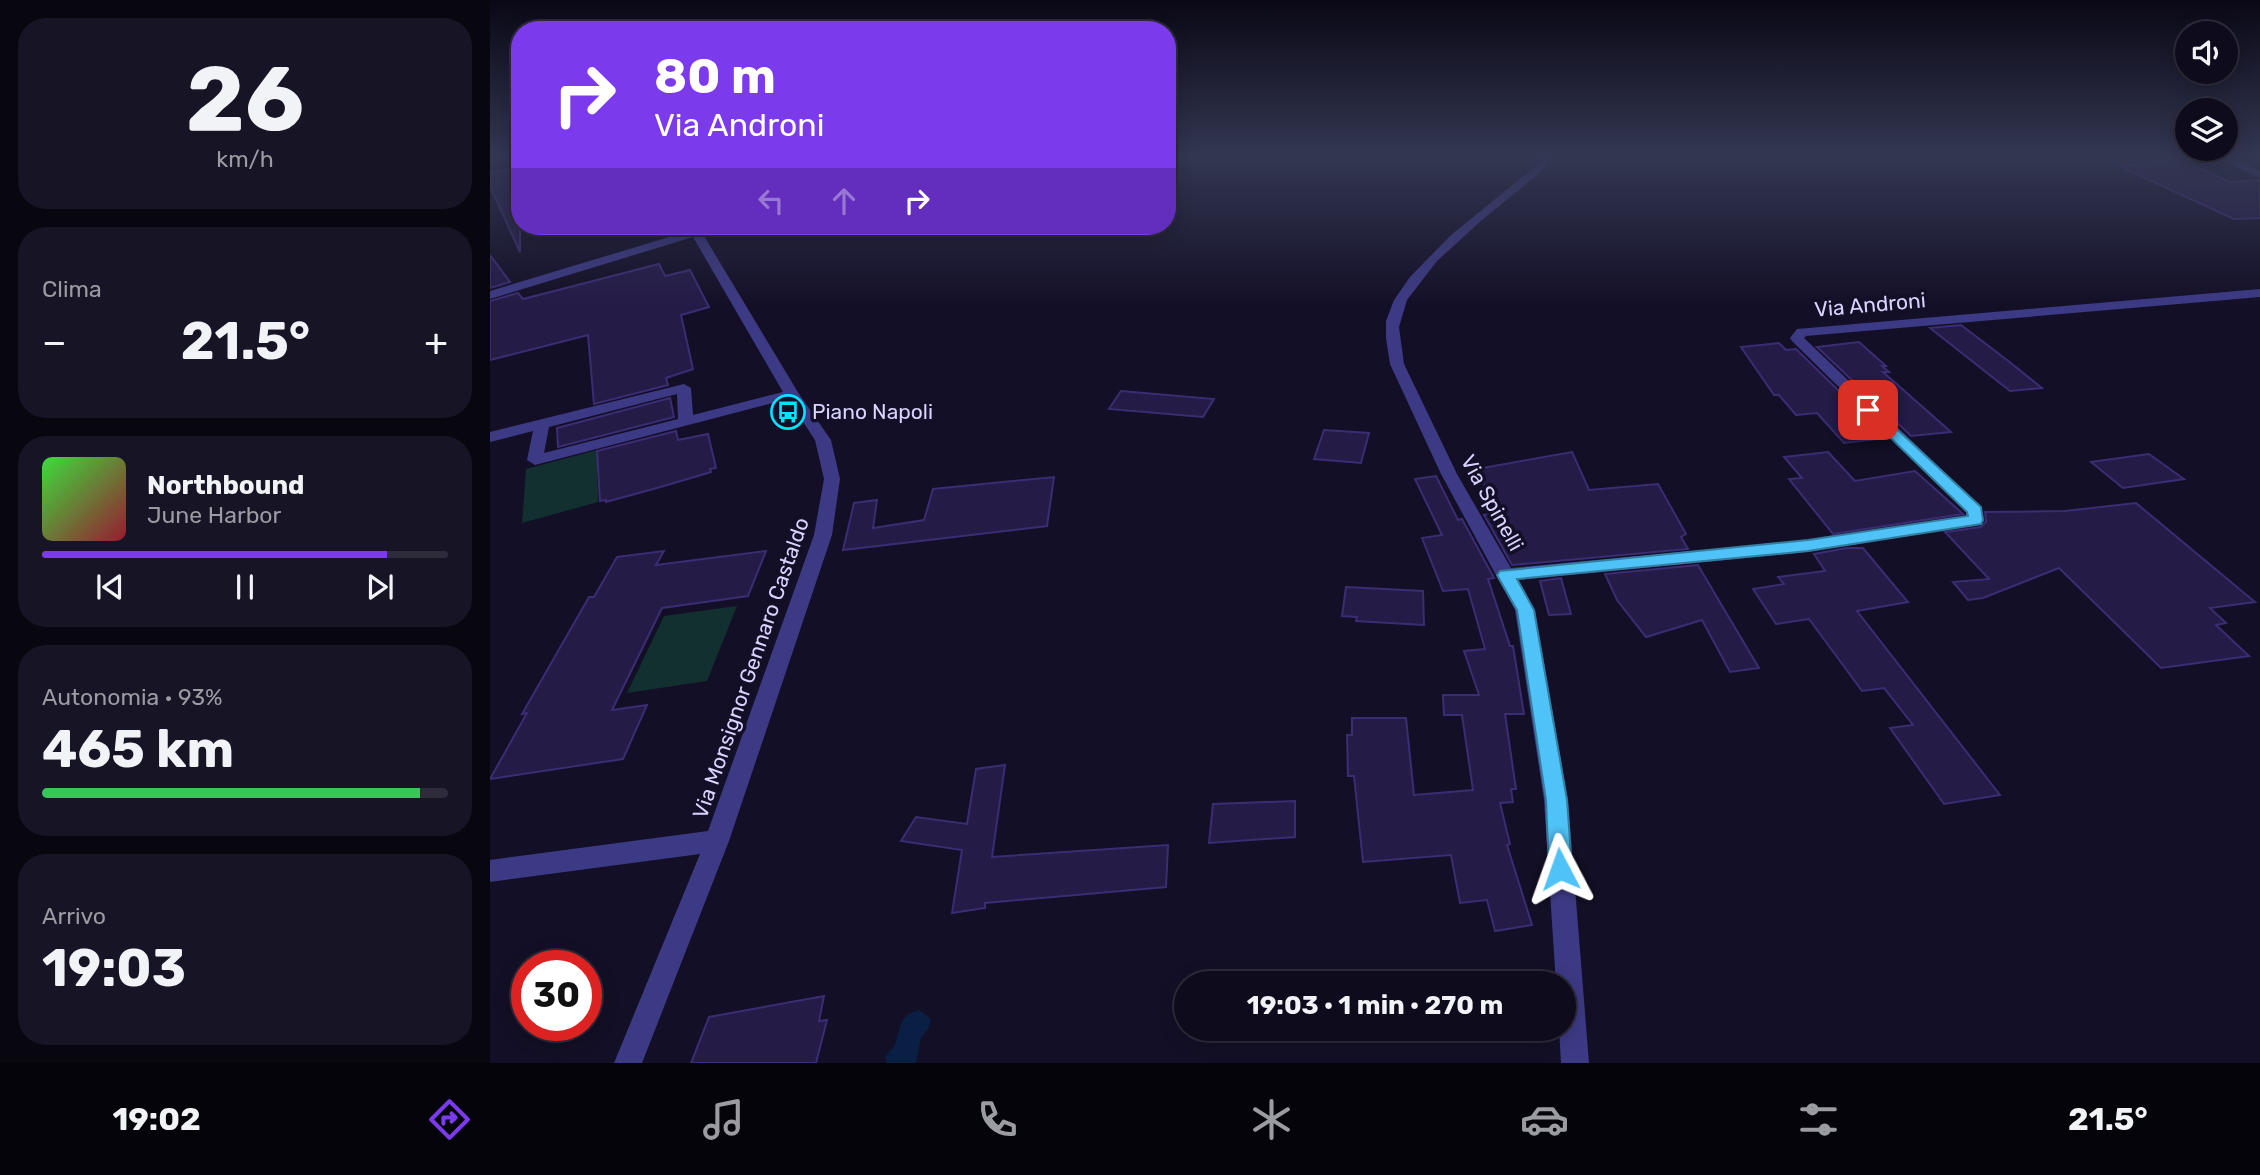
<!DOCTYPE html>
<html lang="it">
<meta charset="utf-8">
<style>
body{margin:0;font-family:Rubik,sans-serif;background:#171425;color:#f1f3f6;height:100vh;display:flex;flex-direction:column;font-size:26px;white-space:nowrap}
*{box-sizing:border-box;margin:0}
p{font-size:23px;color:#9b9ba3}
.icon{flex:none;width:38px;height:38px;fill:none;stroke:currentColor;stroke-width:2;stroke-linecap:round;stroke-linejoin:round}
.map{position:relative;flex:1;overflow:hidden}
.details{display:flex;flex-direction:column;gap:18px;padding:18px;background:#08060f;width:490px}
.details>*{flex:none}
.guide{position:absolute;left:21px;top:21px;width:665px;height:214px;border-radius:28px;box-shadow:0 4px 18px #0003,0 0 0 2px #2e2b3b;background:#7c3aed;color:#fff;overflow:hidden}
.buttons{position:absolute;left:1685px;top:21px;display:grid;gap:14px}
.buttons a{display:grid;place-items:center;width:63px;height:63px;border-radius:50%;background:#0e0b1c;box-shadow:0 4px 18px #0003,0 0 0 2px #2e2b3b;font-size:35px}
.speed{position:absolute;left:21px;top:950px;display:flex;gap:14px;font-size:35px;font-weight:700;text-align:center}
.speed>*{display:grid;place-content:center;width:91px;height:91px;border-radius:50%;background:#0e0b1c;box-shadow:0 4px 18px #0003,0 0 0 2px #2e2b3b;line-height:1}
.speed .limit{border:10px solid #d22;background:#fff;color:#111}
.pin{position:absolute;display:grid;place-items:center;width:60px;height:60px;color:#fff;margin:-30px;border-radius:14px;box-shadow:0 4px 10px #0006}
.me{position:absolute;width:77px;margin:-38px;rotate:356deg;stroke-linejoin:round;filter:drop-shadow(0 0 5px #0008)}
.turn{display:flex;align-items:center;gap:24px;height:147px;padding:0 28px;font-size:32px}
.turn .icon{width:91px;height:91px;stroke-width:2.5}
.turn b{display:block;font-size:49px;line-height:60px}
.lanes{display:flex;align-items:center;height:66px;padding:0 28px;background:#0003;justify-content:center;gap:35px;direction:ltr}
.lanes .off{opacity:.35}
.big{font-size:52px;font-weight:700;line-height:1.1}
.details .card{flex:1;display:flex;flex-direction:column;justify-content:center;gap:10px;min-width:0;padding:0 24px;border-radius:28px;background:#171425}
.details .dial{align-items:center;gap:0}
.dial b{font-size:91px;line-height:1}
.song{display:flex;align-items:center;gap:21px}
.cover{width:84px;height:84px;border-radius:10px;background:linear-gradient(135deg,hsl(120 70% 55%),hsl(350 70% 35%))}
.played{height:7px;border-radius:4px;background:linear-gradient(90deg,#7c3aed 85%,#2e2b3b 85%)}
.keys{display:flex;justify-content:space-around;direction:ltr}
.heat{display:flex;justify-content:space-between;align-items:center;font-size:38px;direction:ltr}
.charge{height:10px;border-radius:5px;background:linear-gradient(90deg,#34c759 93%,#2e2b3b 0)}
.trip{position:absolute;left:684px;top:971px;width:402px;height:70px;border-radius:35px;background:#0e0b1c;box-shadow:0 4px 18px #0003,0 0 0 2px #2e2b3b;font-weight:700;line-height:70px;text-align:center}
.dock{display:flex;height:112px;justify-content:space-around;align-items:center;background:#06040b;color:#9b9ba3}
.dock .icon{width:49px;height:49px}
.dock .current{color:#7c3aed}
.dock b{font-size:32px;color:#f1f3f6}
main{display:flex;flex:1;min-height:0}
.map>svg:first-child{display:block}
</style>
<main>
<section class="details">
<div class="card dial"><b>26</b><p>km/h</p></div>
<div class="card"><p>Clima</p>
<div class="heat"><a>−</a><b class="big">21.5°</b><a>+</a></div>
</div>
<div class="card">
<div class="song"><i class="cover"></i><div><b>Northbound</b><p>June Harbor</p></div></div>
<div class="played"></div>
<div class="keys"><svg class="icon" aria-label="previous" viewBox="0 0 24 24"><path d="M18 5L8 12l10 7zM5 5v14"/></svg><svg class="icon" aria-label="pause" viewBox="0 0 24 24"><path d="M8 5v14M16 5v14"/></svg><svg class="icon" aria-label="next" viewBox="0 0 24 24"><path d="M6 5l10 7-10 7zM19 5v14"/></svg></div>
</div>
<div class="card"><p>Autonomia · 93%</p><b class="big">465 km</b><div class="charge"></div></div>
<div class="card"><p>Arrivo</p><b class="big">19:03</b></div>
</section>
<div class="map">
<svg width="1770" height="1063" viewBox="0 0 1770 1063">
<rect width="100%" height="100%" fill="#130f26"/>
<g fill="#12302f">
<polygon points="107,450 108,502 32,523 36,469"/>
<polygon points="247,606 217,681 137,693 174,616"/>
</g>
<path fill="#0a1f44" d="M429,1010L441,1019L438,1029L431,1038L426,1063H397L395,1057C398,1052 403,1049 405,1044C411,1027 409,1015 429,1010Z"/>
<g fill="#241b47" stroke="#3b2d73" stroke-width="2">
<polygon points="1693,161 1740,182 1770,180 1770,218 1744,219 1629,166"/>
<polygon points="21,169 30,187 30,252 0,186 0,173"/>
<polygon points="0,255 20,282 0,288"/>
<polygon points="169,264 175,276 200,270 219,307 191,315 203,369 176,378 178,385 104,404 98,335 0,360 0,301 28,293 33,299"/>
<polygon points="1471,325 1517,360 1552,388 1520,391 1440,328"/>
<polygon points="1369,342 1396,366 1392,366 1399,372 1393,372 1461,432 1421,436 1327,347"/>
<polygon points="1289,343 1296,350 1306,349 1397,438 1354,443 1327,413 1306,415 1289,395 1284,395 1251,347"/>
<polygon points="631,391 724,399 713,417 619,409"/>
<polygon points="180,398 184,417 68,447 67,428"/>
<polygon points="834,430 879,433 871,463 824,459"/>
<polygon points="186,431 188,440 218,434 226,468 220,469 221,472 174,486 116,502 116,500 110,501 107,451"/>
<polygon points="1082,452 1099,490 1168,484 1196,534 1191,537 1198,549 1022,565 994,515 1007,512 987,469"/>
<polygon points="1338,452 1365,481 1425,471 1473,514 1343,534 1299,479 1312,478 1294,457"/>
<polygon points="1659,454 1694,479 1633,488 1601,462"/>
<polygon points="946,476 968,520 972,519 1004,578 998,579 1020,646 1023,646 1034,714 1015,714 1026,789 1021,789 1023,802 1010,803 1020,844 1017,845 1042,925 1005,931 997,900 970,903 961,855 873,862 864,776 858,776 857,735 862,735 862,718 916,718 924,795 983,790 972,715 954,715 953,695 989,695 974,651 995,649 978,589 953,591 932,538 952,535 925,479"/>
<polygon points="564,477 557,526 353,550 364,503 387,500 383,528 434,520 443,489"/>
<polygon points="1646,503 1765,602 1720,608 1736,623 1726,625 1759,656 1671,668 1569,568 1493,598 1478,600 1463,582 1499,579 1455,532 1491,527 1496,522 1495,512 1575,511"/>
<polygon points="1357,548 1373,548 1418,602 1367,611 1510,795 1454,804 1400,728 1423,725 1394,688 1372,691 1319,619 1286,624 1263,589 1294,584 1288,577 1335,571 1324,554"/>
<polygon points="174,551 166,565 276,551 258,596 172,608 122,710 157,705 133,759 0,779 37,713 32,714 99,597 104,597 127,557"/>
<polygon points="1208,565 1228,599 1269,668 1240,672 1212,620 1156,637 1127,600 1115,574"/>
<polygon points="1071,578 1081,614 1059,615 1050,581"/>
<polygon points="856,587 933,591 934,625 866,621 867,617 852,616"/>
<polygon points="515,765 502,857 678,845 676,887 495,903 495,908 462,913 472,850 411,841 426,817 477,824 486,769"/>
<polygon points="805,801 805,837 719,843 723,804"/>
<polygon points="334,996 329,1021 337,1020 326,1063 201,1063 219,1017"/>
</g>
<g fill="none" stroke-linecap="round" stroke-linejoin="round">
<g fill="#3d3a85" fill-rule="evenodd">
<polygon points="1051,157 1061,157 1053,170 992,220 947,261 917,300 909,327 914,364 967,474 1021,568 1318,540 1476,516 1476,512 1302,341 1300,338 1307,329 1770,289 1770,297 1316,336 1314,338 1491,507 1494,520 1491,524 1318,552 1028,580 1045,610 1078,800 1099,1063 1071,1063 1069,1029 1074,1029 1074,984 1066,984 1054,800 1025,610 951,474 900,364 896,338 896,321 904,300 920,277 961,235 1046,166"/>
<polygon points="1725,157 1739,157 1770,171 1770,178"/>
<path d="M197,226H208L309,394L341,440L350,479L342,535L239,841L152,1063H124L210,854L0,882V860L218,831L324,535L334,479L325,440L298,399L45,465L37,460L43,431L0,442V432L194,384L201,388L203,415L293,392L203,237L0,299V291L199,231ZM187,394L188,419L54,453L59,427Z"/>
</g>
</g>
<linearGradient id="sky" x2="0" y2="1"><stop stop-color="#0a0815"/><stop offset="0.51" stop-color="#333752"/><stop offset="1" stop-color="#333752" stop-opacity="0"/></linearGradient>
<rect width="1770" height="306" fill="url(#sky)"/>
<polygon fill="#4fc3f7" stroke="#337fa1" stroke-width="2" points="1378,405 1383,407 1491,507 1493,520 1491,524 1318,551 1027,579 1044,610 1077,800 1082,869 1078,877 1070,880 1062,877 1059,869 1056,800 1027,610 1007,575 1010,571 1318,540 1478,516 1477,512 1374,412 1372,410"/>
<defs>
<g id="bus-ring" transform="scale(1.75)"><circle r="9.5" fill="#130f26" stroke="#00e5ff" stroke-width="1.5"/><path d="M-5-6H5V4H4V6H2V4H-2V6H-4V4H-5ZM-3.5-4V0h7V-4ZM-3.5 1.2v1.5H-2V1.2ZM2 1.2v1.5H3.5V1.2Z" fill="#00e5ff"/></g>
</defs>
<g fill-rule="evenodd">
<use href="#bus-ring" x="298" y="412"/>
</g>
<g text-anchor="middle" stroke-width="7" stroke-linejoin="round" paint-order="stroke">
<g font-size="21" fill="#d9d4ff" stroke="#130f26">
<text transform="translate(1380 305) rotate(-5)" y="7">Via Androni</text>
<text transform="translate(1002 503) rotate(61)" y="7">Via Spinelli</text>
<text transform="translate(261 668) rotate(-71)" y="7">Via Monsignor Gennaro Castaldo</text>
</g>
<g font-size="21" fill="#d9d4ff" stroke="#130f26" text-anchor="start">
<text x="322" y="419">Piano Napoli</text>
</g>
</g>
</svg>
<div class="buttons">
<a><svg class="icon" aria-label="sound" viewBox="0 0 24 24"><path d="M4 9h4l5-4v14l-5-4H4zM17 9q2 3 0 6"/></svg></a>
<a><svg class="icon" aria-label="layers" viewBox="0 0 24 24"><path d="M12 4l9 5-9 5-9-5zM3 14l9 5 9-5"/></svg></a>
</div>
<div class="speed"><div class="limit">30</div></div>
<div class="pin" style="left:1378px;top:410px;background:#d93025"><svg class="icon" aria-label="arrive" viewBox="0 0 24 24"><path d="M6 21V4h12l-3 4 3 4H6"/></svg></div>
<svg class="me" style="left:1070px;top:869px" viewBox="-20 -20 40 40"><path d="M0-17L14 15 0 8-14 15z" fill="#4fc3f7" stroke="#fff" stroke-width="4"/></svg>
<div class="trip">19:03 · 1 min · 270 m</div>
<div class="guide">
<div class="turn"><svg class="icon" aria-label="right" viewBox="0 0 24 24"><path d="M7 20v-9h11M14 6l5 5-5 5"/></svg><div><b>80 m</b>Via Androni</div></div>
<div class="lanes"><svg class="icon off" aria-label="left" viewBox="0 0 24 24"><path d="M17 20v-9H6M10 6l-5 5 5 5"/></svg><svg class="icon off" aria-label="ahead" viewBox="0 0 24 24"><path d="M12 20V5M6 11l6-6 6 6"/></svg><svg class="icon" aria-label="right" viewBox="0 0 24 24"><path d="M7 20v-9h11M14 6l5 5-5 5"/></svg></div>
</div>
</div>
</main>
<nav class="dock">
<b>19:02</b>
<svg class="icon current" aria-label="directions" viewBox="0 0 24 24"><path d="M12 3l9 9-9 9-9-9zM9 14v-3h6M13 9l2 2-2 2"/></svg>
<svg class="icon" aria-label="music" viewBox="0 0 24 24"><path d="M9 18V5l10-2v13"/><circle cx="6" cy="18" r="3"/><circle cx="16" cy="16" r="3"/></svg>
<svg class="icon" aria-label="phone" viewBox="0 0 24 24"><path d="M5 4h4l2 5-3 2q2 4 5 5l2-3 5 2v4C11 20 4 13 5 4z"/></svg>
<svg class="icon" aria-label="climate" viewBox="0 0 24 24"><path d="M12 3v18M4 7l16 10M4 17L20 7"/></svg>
<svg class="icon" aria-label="car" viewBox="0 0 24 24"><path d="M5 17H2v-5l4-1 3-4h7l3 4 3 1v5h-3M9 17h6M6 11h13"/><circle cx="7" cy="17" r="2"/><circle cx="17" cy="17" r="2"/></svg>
<svg class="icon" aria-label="filters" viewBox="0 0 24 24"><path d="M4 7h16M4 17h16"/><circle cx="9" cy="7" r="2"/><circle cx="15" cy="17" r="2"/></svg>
<b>21.5°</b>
</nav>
